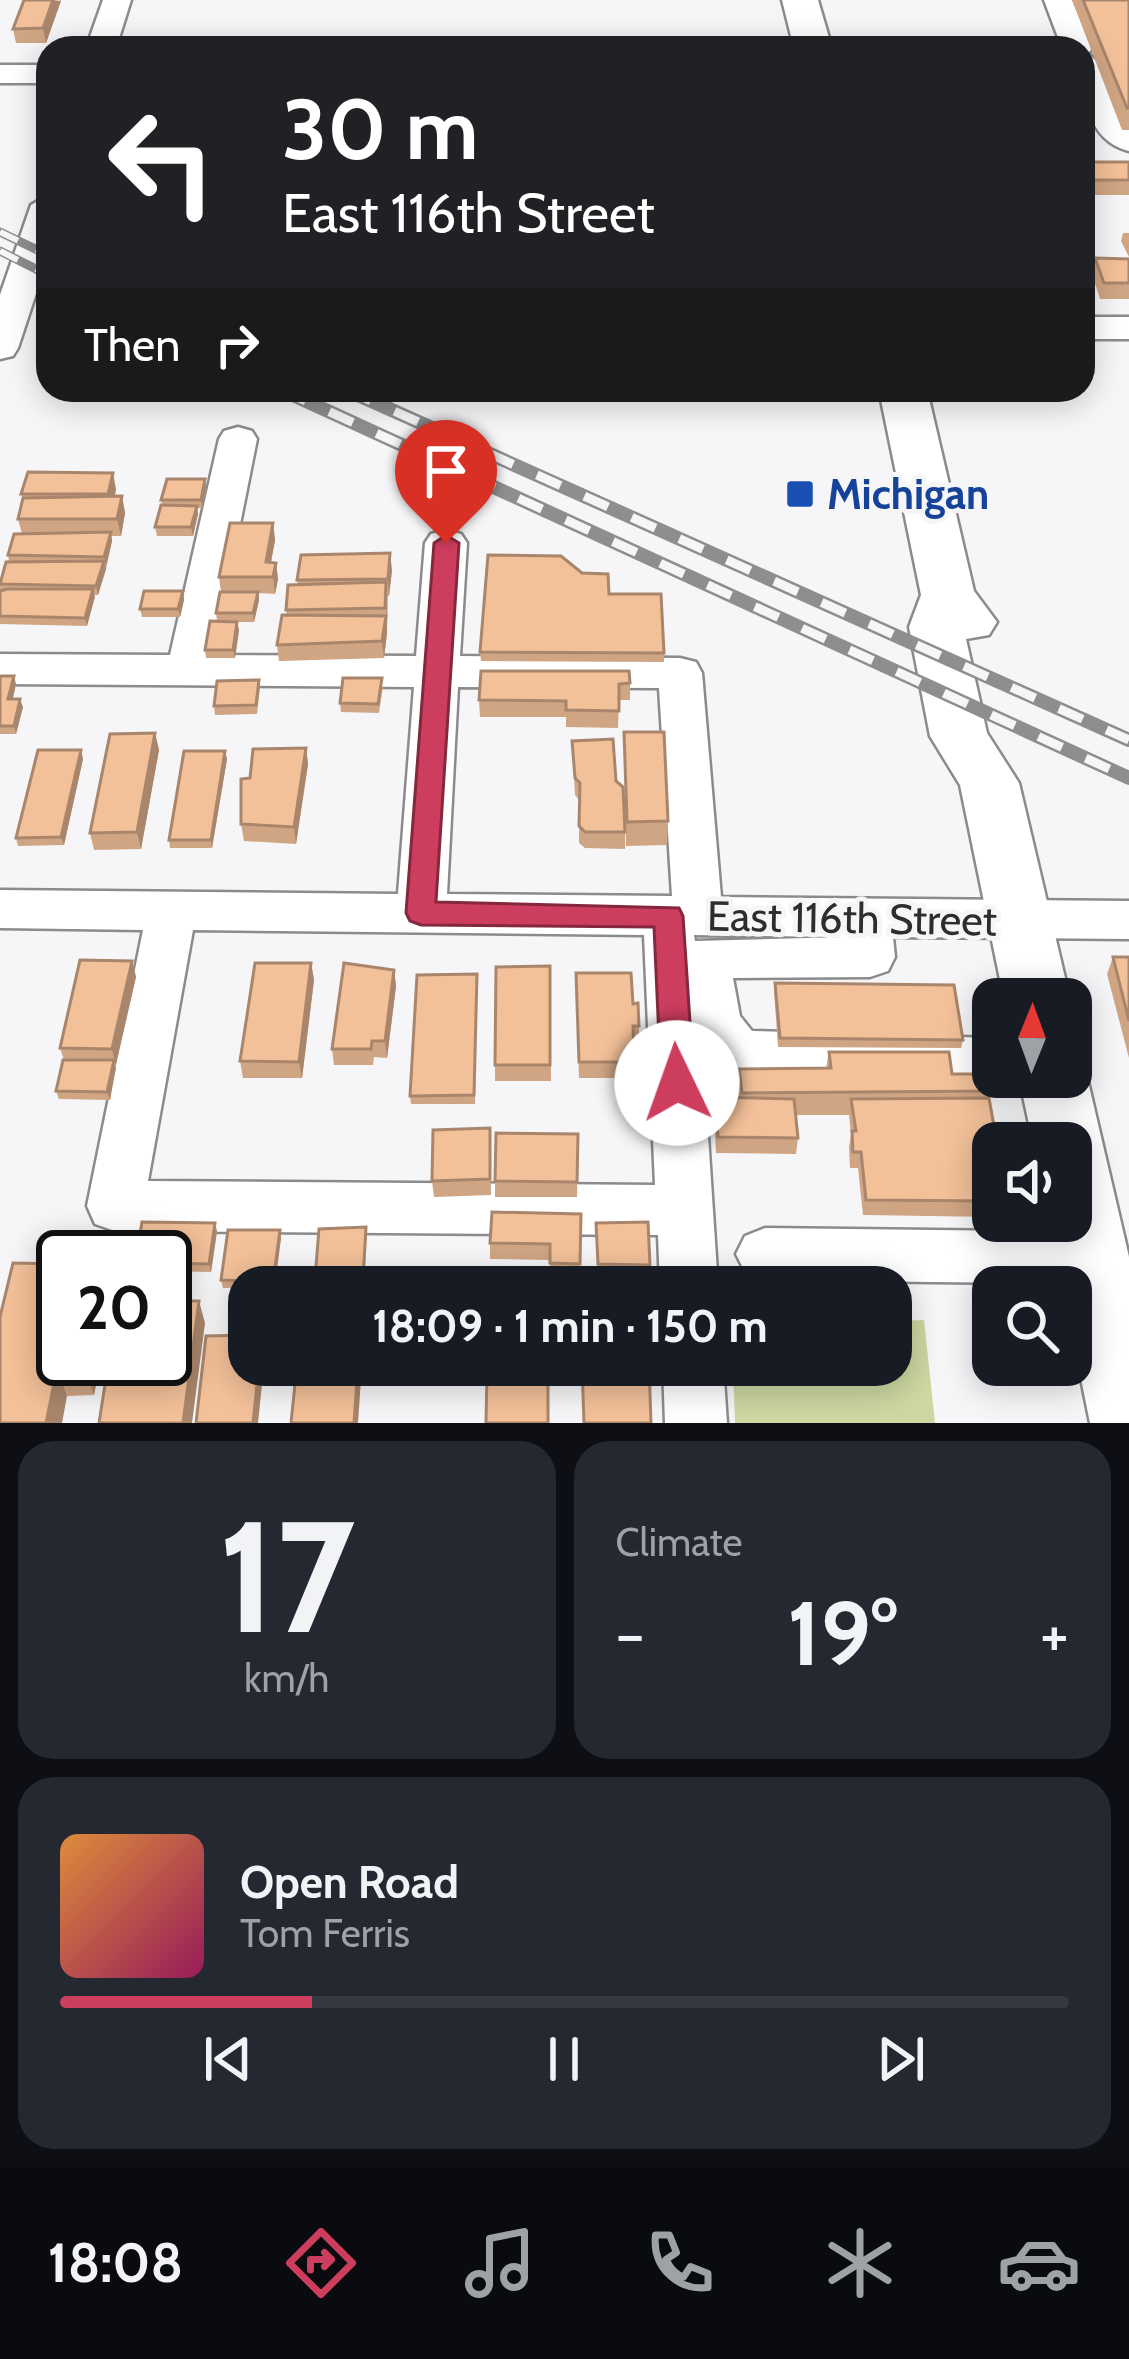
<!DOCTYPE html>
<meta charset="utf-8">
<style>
body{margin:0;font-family:Cabin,sans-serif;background:#242831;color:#f1f3f6;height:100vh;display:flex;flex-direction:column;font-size:45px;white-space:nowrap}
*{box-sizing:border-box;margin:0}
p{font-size:39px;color:#9ea1a6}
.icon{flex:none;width:66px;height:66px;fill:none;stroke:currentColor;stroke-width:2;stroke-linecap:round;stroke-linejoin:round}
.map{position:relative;height:1423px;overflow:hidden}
.drawer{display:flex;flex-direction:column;gap:18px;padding:18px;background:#0d0f14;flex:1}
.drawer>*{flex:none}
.top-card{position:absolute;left:36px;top:36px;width:1059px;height:366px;border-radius:36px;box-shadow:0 6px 30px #0003;background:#202124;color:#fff;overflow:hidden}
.needle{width:78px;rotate:1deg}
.tools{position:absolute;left:972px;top:978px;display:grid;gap:24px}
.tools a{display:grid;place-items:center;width:120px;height:120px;border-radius:24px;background:#171b24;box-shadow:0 6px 30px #0003;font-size:60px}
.speed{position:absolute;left:36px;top:1230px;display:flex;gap:24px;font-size:60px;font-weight:700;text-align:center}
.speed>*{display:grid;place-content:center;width:156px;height:156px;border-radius:50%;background:#171b24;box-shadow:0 6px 30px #0003;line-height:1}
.speed .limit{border:6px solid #111;border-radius:18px;background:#fff;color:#111}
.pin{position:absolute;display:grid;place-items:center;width:102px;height:102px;color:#fff;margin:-123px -51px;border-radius:50% 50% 50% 0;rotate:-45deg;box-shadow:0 0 12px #0007}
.pin .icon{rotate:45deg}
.me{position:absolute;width:132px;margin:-66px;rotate:357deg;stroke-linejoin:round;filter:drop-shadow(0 0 9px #0008)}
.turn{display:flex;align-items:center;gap:42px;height:252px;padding:0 48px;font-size:54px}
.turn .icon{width:156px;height:156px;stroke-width:2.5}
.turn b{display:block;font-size:84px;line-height:102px}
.then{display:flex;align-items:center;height:114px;padding:0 48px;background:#0003;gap:24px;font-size:45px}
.big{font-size:90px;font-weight:700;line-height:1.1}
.drawer .card{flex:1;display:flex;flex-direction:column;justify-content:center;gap:18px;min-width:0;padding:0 42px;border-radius:36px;background:#242831}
.drawer .dial{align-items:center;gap:0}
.dial b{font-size:156px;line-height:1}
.song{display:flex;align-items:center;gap:36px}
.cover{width:144px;height:144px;border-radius:18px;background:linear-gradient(135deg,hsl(30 70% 55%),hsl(330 70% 35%))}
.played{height:12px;border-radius:6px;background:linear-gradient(90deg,#cd3d5e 25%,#363941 25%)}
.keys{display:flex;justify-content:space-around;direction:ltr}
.heat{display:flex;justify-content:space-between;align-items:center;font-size:66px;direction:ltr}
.drawer .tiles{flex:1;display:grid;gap:18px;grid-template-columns:1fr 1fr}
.card:last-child{grid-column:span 2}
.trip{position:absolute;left:228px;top:1266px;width:684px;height:120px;border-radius:36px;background:#171b24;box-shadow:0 6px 30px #0003;font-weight:700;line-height:120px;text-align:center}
.dock{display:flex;height:192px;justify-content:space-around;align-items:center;background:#090b0e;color:#9ea1a6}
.dock .icon{width:84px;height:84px}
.dock .active{color:#cd3d5e}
.dock b{font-size:54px;color:#f1f3f6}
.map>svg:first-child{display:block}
</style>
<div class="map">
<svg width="1129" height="1423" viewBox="0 0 1129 1423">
<rect width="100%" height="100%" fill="#f6f6f8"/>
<polygon fill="#ccd7a1" points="924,1320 935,1423 735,1423 733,1365 891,1365 891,1321"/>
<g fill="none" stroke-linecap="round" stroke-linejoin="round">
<g stroke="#8b8b8c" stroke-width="5">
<g id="minor">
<polygon points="103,0 131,0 116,48 86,48"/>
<path d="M1044,0H1072L1092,48L1088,54C1109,67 1111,104 1129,123V151C1082,139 1083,86 1083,48H1062Z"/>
<rect x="0" y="65" width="48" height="18"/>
<polygon points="48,195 48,257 18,348 13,356 0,359 0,295 31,205"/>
<rect x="1083" y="317" width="46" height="22"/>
<path d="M238,427L252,431L257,439L214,655L416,656L425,543L431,534L446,530L461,534L467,543L460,656L680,658L696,662L702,673L721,897L1129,901V939L893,937L895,957L888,971L870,977L733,978L740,1016L752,1031L993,1038V1077H1008L993,1082L738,1075L719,1068L702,1045L718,1287H660L658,1235L115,1231L95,1224L87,1206L143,930L0,928V890L398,894L414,687L0,684V654L170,655L219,439L224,431ZM458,687L659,688L672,896L447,894ZM193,930L644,935L655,1185L148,1181ZM694,935L843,937L695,941Z"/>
<polygon points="765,1228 1093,1232 1113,1240 1122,1258 1113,1276 1093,1284 765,1280 745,1272 736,1254 745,1236"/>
<polygon points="663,1365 723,1365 727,1423 665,1423"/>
</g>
</g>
<g stroke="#8b8b8c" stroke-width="5">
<g id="major">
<polygon points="782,0 818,0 832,48 794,48"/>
<polygon points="879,390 927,390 974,591 997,622 989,635 966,639 987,733 1019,783 1070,999 1004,999 960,785 930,736 909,627 921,595"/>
<polygon points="1071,1055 1077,1057 1087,1077 1129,1257 1129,1423 1090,1423 1071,1329 1071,1287 1062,1287 1049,1221 1071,1221 1071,1143 1033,1143 1019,1077 1071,1077"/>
</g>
</g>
<use href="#minor" fill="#fff" fill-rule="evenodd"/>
<use href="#major" fill="#fff" fill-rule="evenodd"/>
<g stroke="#8e8e8f" stroke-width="9">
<g id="rail-far1">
<polyline points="0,232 48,255"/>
<polyline points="0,251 48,275"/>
</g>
</g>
<g stroke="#8e8e8f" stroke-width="14">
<g id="rail">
<polyline points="282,390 1129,778"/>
<polyline points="347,390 1129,740"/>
</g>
</g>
<use href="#rail-far1" stroke="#f6f6f8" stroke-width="6" stroke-dasharray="20" stroke-linecap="butt"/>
<use href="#rail" stroke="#f6f6f8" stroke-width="9" stroke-dasharray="26" stroke-linecap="butt"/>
</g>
<g fill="#d0a584">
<polygon points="61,0 46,43 16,43 13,29"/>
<polygon points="1072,0 1129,0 1129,130 1122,130"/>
<rect x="1083" y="162" width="46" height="33"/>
<polygon points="1123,233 1129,233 1129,257 1121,241"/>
<polygon points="1095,258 1129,259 1129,299 1100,299 1092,274"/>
<polygon points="205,479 206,487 202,508 197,508 198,514 193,536 157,536 155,527 162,505 161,500"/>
<polygon points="116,489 115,496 122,496 125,513 121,536 111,536 112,541 106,569 98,595 94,595 87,626 0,624 0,582 9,562 8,555 22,534 18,519 23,499 21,494"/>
<polygon points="273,523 275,540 271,562 276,563 278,579 275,594 258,593 259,600 254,622 237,622 239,630 235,658 206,658 205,650 217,621 216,613 221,592 219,577"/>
<polygon points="392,570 389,596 388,596 387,633 384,658 279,661 277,645 287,615 286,610 298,585 297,580"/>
<polygon points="183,591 184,600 180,617 142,617 140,609"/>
<polygon points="609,594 664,653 664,662 481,661 480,652"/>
<polygon points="0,676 16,684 13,699 23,707 16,734 0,734"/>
<polygon points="259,680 260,688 257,714 215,715 214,706"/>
<polygon points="630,683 630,700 619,700 618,728 566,727 566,717 480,717 479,700"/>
<polygon points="383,687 379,713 341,712 340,703"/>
<polygon points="624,732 668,821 667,845 626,846"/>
<polygon points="155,733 159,750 141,849 94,850 90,833"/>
<polygon points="572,741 616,781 625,832 625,849 585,848 579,843 579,800 575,795"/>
<polygon points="306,748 308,764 296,844 244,841 241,824 250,778"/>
<polygon points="225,751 227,759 212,848 170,848 169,840"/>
<polygon points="83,759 64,845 18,846 16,838"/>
<polygon points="1113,957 1129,957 1129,1058 1107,974"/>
<polygon points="132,961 136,977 115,1065 110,1100 59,1099 56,1091 64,1060 60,1048"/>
<polygon points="311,963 314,980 302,1078 243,1078 240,1061"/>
<polygon points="550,966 551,1081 495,1081 495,1065"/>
<polygon points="394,970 396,986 387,1058 374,1057 373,1065 334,1065 332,1049"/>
<polygon points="576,973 633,1004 639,1026 639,1043 633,1043 633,1078 579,1078"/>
<polygon points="477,974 475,1104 411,1104 410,1096"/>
<polygon points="775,983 963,1040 961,1048 778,1047 774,991"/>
<polygon points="829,1052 952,1074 991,1091 989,1098 993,1143 993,1217 863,1215 858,1168 850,1168 849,1147 851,1134 849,1115 796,1115 798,1138 796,1154 716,1153 714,1113 715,1097 737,1098 739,1069 826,1068"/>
<polygon points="490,1128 491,1195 434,1197 432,1181"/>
<polygon points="578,1134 577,1197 495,1197 495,1181"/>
<polygon points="581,1214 579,1279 550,1279 550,1260 490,1259 490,1243"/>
<polygon points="596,1223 650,1265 650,1272 598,1272"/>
<polygon points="280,1230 281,1238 275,1287 223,1288 221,1280"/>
<polygon points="217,1231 211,1272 165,1271 165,1257"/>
<polygon points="367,1235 364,1285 316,1287 315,1279"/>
<polygon points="0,1317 101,1359 94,1395 67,1396"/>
</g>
<g fill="#a9866b">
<polygon points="53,0 61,1 46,43 43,28"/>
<polygon points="113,473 116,489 111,510 108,494"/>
<polygon points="205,479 206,487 202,508 201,500"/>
<polygon points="122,496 125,513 121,536 117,519"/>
<polygon points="197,506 198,514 193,536 191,527"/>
<polygon points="273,523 275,540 268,579 266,562"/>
<polygon points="111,532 112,541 106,566 104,557"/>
<polygon points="390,553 392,570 389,596 388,579"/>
<polygon points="104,561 106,569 98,595 96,586"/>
<polygon points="276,563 278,579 275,594 273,577"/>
<polygon points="386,582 387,633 384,658 382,641 386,617"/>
<polygon points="93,589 95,597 87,626 85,618"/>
<polygon points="183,591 184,600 180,617 178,609"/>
<polygon points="258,592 259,600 254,622 253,613"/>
<polygon points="237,622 239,630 235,658 233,650"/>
<polygon points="14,676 16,684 10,708 8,699"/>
<polygon points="20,699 23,707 16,734 14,726"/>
<polygon points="155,733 159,750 141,849 137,832"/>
<polygon points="306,748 308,764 296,844 294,827"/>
<polygon points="81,750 83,759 64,845 61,837"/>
<polygon points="225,751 227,759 212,848 211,840"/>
<polygon points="132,961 136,977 116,1065 112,1049"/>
<polygon points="311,963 314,980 302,1078 299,1062"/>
<polygon points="394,970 396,986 387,1058 385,1041"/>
<polygon points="114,1060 116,1068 110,1100 107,1092"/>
<polygon points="215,1223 217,1231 211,1272 209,1264"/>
<polygon points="280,1230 281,1238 274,1287 273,1282"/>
<polygon points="199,1301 205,1323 192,1423 183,1423"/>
<polygon points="86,1359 101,1359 94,1395 84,1368"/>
<polygon points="259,1365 264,1365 258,1423 253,1423"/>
<polygon points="358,1365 362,1365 358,1423 354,1423"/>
<polygon points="57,1369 67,1396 62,1423 46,1423"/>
</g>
<g fill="#f2c099" stroke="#a9866b" stroke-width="3">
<polygon points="24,0 53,0 43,28 13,29"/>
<polygon points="1083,0 1129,0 1129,108 1127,108"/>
<rect x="1083" y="162" width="46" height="18"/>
<polygon points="1095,258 1129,259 1129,283 1104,283"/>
<polygon points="28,472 113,473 108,494 21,494"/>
<polygon points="167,479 205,479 201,500 161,500"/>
<polygon points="122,496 117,519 18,519 23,498"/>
<polygon points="161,505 197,506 191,527 155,527"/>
<polygon points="230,523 273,523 266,562 276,563 273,577 219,577"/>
<polygon points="111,532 104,557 8,555 14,534"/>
<polygon points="390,553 388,579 297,580 301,555"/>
<polygon points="488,555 561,556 582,573 608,574 609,594 661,594 664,653 480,652"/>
<polygon points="104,561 96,586 0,584 6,562"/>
<polygon points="386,582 385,608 286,610 288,585"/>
<polygon points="7,589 93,589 85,618 0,616 0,591"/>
<polygon points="144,591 183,591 178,609 140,609"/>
<polygon points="220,592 258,592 253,613 216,613"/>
<polygon points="282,615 386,616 382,641 277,645"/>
<polygon points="210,621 237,622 233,650 205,650"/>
<polygon points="481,671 629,671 630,683 619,684 619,711 566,710 566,701 479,700"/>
<polygon points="0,676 14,676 8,699 20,699 14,726 0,726"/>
<polygon points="343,678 382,678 378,704 340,703"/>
<polygon points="259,680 256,705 214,706 217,681"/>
<polygon points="624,732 664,732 668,821 627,822"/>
<polygon points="155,733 137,832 90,833 110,734"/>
<polygon points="613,739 616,781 623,787 625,832 585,832 579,826 580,783 575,778 572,741"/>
<polygon points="306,748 294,827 241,824 241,779 250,778 253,749"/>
<polygon points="38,750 81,750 61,837 16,838"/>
<polygon points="184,751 225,751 211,840 169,840"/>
<polygon points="1113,957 1129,957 1129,1021"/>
<polygon points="80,960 132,961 112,1049 60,1048"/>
<polygon points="255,963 311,963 299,1062 240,1061"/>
<polygon points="344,963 394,970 385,1041 372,1041 371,1049 332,1049"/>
<polygon points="550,966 550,1065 495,1065 496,967"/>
<polygon points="576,973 631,973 633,1004 638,1003 639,1026 633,1026 634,1062 579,1062"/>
<polygon points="477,974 474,1095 410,1096 417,975"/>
<polygon points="775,983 954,985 963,1040 780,1038"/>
<polygon points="829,1052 949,1052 952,1074 988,1074 991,1091 742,1093 739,1069 831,1068"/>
<polygon points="63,1060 114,1060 107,1092 56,1091"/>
<polygon points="715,1097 794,1099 798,1138 718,1137"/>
<polygon points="989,1098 997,1143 993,1143 993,1201 866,1200 861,1152 853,1152 852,1131 856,1131 851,1099"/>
<polygon points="490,1128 490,1179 432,1181 433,1130"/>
<polygon points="496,1133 578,1134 577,1182 495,1181"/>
<polygon points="492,1212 581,1214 580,1264 550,1263 550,1244 490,1243"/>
<polygon points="142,1222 215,1223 209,1264 165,1263 165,1257 136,1257"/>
<polygon points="648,1222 650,1265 598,1264 596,1223"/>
<polygon points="366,1227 363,1278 315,1279 319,1229"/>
<polygon points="228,1230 280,1230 273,1282 221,1280"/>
<polygon points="13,1263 63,1264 63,1359 86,1359 84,1368 57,1369 46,1423 0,1423 0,1317"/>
<polygon points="165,1301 199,1301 183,1423 99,1423 109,1359 165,1359"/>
<polygon points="249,1335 249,1365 259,1365 253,1423 196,1423 206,1336"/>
<polygon points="297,1365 358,1365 354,1423 291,1423"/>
<polygon points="582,1365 649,1365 651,1423 584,1423"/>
<polygon points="487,1371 548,1371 548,1423 486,1423"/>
</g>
<polygon fill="#cd3d5e" stroke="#85283d" stroke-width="3" points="446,535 459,543 436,902 679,908 683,916 694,1083 689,1093 677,1097 666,1093 661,1083 654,927 421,925 410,921 406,913 434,543"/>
<rect fill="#1a4fb4" stroke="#f6f6f8" stroke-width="4.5" x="785" y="479" width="30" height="30" rx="6"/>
<g text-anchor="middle" stroke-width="10" stroke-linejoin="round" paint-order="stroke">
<g font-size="42" font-weight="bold" fill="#164399" stroke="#f6f6f8" text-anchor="start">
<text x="827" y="509">Michigan</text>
</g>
<g font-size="42" fill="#2d2d2e" stroke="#f6f6f8">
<text transform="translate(852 918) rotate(1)" y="15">East 116th Street</text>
</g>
</g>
</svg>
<div class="tools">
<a><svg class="needle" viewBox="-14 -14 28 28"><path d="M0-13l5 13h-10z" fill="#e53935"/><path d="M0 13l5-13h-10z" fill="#9ea1a6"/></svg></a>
<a><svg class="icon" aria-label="sound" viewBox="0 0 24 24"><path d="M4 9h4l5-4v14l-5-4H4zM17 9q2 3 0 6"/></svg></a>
<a><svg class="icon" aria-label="search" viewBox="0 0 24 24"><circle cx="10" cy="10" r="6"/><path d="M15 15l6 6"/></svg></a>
</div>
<div class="speed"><div class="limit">20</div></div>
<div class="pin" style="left:446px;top:543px;background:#d93025"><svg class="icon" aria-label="arrive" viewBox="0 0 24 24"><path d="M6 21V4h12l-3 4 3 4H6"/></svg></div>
<svg class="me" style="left:677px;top:1083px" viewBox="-20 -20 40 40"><circle r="19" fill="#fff"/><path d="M0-13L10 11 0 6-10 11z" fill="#cd3d5e"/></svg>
<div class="trip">18:09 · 1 min · 150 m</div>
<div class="top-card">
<div class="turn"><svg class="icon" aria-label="left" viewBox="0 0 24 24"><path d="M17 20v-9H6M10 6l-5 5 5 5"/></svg><div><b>30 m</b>East 116th Street</div></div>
<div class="then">Then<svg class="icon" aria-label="right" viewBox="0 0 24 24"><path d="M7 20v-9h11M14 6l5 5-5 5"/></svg></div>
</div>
</div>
<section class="drawer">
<div class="tiles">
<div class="card dial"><b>17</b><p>km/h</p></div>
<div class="card"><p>Climate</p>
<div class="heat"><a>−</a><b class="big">19°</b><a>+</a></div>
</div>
<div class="card">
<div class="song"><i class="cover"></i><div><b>Open Road</b><p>Tom Ferris</p></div></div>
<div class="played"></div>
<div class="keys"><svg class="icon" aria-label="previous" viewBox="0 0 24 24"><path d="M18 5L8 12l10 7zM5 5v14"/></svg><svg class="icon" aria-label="pause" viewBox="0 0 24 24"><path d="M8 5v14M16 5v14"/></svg><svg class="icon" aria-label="next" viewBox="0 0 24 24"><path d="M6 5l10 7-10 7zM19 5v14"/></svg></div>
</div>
</div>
</section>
<nav class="dock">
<b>18:08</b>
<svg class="icon active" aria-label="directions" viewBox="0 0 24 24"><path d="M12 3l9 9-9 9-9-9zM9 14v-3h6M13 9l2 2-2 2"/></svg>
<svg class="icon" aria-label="music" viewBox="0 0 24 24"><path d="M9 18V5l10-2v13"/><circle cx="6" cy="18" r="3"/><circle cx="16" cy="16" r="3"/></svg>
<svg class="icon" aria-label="phone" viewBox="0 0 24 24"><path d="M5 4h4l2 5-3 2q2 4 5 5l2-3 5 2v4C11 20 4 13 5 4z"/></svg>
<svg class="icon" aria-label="climate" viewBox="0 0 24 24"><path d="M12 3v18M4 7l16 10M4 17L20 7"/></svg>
<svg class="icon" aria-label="car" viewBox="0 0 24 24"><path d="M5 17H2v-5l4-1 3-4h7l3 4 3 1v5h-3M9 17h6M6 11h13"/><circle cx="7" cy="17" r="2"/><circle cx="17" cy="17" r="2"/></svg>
</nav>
